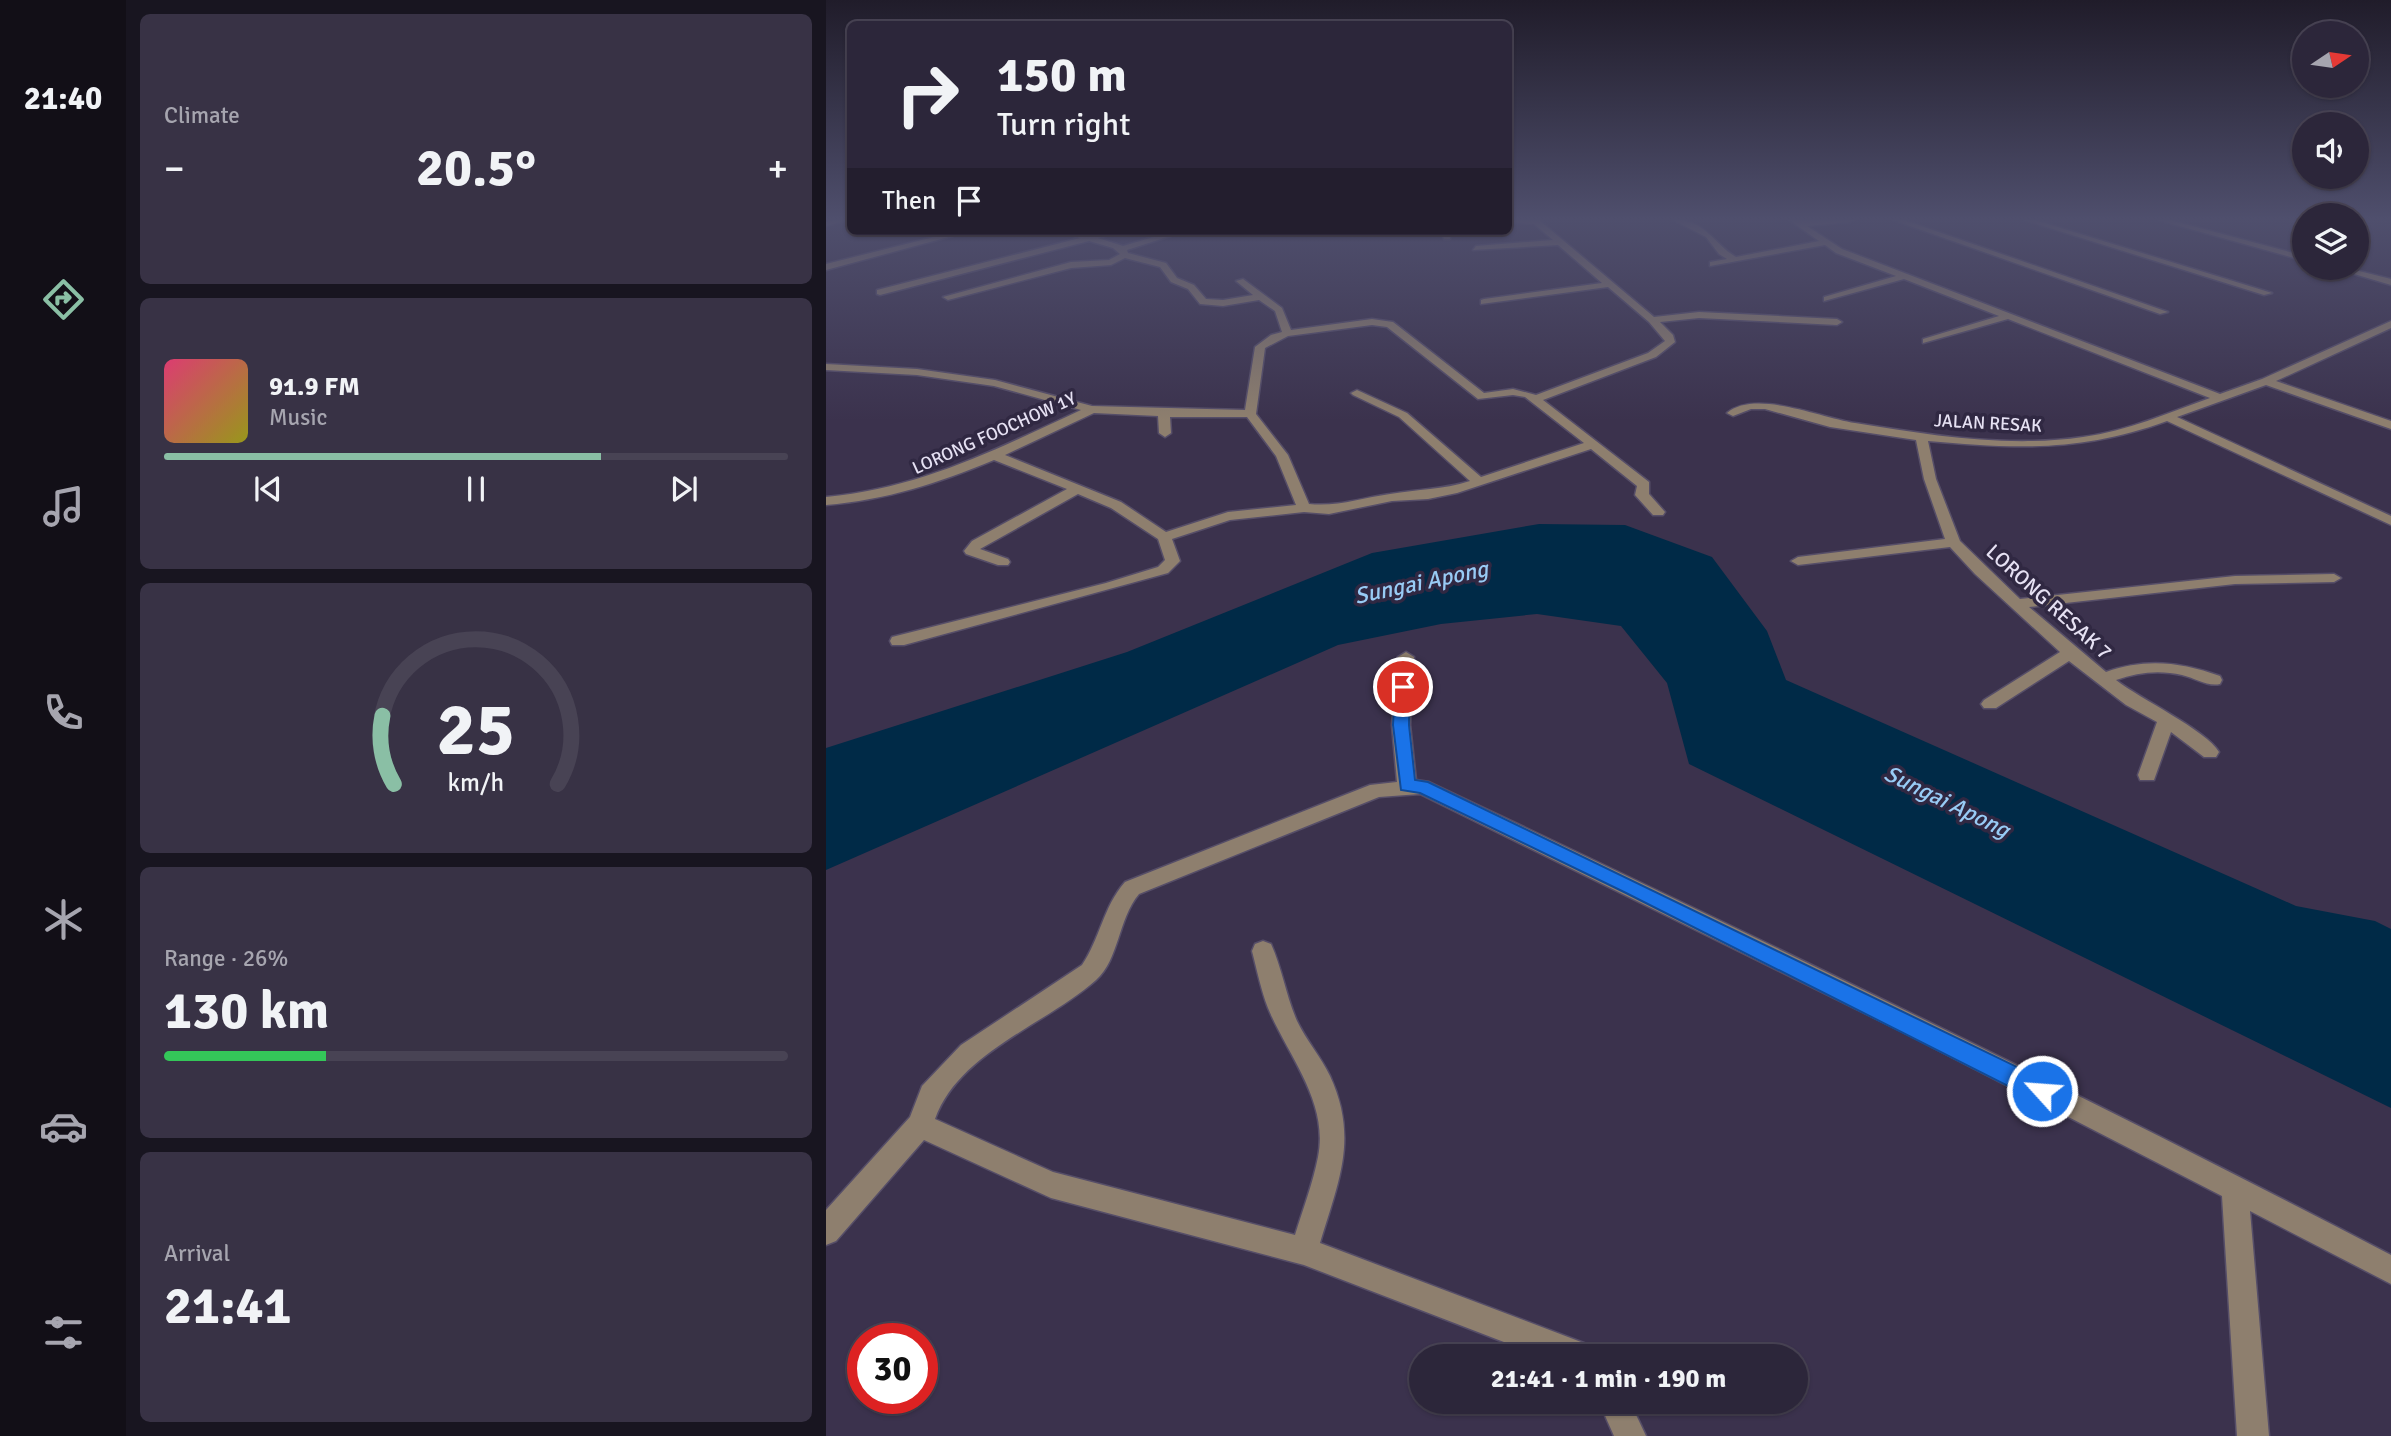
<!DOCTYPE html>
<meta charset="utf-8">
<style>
body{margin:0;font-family:Signika,sans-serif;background:#383245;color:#f1f3f6;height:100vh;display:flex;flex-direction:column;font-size:26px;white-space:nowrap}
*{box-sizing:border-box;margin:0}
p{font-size:23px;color:#a6a5af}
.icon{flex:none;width:38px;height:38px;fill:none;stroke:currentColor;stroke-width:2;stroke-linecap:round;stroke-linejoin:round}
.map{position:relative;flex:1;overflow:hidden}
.side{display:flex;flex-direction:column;gap:14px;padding:14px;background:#181520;width:700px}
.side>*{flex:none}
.banner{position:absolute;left:21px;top:21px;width:665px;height:214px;border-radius:10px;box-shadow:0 2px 5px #0004,0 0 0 2px #484354;background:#2c263a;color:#f1f3f6;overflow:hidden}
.needle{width:46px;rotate:77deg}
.tools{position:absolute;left:1466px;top:21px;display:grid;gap:14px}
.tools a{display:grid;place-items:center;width:77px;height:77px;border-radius:50%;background:#2c263a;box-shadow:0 2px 5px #0004,0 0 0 2px #484354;font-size:35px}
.speed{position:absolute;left:21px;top:1323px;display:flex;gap:14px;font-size:35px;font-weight:700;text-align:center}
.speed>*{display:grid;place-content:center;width:91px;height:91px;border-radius:50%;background:#2c263a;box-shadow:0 2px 5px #0004,0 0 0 2px #484354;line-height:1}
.speed .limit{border:10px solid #d22;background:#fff;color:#111}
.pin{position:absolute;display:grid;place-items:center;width:60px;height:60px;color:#fff;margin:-30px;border:4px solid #fff;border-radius:50%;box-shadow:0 2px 7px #0007}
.me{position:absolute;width:77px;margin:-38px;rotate:296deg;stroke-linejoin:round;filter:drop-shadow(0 0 5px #0008)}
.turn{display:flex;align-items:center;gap:24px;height:147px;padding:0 35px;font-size:32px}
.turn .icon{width:91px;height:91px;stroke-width:2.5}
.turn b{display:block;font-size:49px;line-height:60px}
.then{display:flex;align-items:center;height:66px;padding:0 35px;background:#0003;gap:14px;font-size:26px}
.big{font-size:52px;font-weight:800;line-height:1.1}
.side .card{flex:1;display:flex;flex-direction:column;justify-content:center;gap:10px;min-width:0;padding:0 24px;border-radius:10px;background:#383245}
.side .dial{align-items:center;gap:0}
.dial svg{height:182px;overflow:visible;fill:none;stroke:#484354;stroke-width:7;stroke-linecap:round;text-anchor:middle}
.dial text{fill:#f1f3f6;stroke:none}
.song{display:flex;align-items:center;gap:21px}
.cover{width:84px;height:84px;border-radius:10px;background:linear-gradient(135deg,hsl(340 70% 55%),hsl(60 70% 35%))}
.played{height:7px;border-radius:4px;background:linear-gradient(90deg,#8abfa5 70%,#484354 70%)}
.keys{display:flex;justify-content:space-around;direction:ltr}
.heat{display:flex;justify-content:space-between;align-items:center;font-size:38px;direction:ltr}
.charge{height:10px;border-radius:5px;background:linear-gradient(90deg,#34c759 26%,#484354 0)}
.trip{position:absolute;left:583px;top:1344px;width:399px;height:70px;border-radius:35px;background:#2c263a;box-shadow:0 2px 5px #0004,0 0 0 2px #484354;font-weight:800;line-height:70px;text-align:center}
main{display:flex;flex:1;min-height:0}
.menu{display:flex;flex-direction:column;width:126px;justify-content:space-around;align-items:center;background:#120f17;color:#a6a5af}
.menu .icon{width:49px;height:49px}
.menu .selected{color:#8abfa5}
.menu b{font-size:32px;color:#f1f3f6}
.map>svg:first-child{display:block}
</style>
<main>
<nav class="menu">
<b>21:40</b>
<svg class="icon selected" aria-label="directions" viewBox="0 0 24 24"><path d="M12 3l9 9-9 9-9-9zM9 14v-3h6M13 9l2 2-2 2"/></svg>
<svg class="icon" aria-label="music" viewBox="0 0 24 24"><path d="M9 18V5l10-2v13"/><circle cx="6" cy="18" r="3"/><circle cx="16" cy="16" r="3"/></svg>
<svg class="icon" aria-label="phone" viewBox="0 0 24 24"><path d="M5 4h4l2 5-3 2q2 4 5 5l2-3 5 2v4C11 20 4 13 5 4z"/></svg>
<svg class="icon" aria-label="climate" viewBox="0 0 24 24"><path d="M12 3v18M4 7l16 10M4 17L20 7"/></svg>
<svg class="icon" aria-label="car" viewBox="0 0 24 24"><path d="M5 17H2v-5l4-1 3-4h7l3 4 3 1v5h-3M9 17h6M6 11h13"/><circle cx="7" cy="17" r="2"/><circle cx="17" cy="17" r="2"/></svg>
<svg class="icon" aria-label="filters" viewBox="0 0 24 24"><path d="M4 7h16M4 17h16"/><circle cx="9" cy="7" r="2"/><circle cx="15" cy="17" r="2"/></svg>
</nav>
<section class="side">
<div class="card"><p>Climate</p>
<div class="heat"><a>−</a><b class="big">20.5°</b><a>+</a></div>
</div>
<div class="card">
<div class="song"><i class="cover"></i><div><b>91.9 FM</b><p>Music</p></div></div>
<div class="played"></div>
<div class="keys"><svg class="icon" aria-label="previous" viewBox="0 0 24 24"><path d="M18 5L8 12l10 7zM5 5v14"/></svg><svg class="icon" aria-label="pause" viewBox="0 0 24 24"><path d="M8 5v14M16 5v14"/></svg><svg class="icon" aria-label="next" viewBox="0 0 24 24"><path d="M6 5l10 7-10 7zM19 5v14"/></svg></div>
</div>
<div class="card dial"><svg viewBox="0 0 100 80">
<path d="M14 69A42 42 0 1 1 86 69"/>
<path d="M14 69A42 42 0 0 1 9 39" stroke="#8abfa5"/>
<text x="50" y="56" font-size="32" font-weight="700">25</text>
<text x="50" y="72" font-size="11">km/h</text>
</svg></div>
<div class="card"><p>Range · 26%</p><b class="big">130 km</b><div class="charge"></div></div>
<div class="card"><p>Arrival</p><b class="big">21:41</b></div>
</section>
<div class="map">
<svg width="1565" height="1436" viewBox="0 0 1565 1436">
<rect width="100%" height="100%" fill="#3b324d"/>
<polygon fill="#002a47" points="713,524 799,525 886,557 941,631 960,680 1470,906 1549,921 1565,929 1565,1108 863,764 841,683 795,626 711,614 615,624 512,645 0,870 0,748 301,652 546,553"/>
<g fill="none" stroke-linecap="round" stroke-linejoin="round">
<g stroke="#564e68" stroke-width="3">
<g id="minor">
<polygon points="9,220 22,220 0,226 0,222"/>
<path d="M682,220H713L828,317L873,312L1011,319L1016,322L1011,325L873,318L834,322L847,335L849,342L830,357L717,400L823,482V494L839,512L837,515H827L809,495L811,486L765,449L631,493L602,499L566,501L503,514L478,512L404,520L346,539L354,561L342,573L78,645H66L64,641L66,637L280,583L332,567L339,560L332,539L285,508L252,494L154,549L182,559L184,562L182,565H172L140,554L138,551L146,541L241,489L168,460C113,483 60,500 0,505V497C95,488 171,449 255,410L168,386L91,375L0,370V364L91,369L169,380L266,406L419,410L429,347L445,335L456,332L449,311L433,300L397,306L374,304L362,289L345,282L334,267L299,258L285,265L245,268L122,300L117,297L245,262L283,260L294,254L287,248L263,241L54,295L51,294V290L254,238L233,231L263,236L296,231L272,238L297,246L348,231H360L301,250L302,253L340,263L351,278L368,285L380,299L397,300L427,295L410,281L417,279L456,308L465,330L546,319L567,322L658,393L687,389L710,395L822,353L839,341L823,322L782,287L655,304V300L658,299L776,283L732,245L647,250L650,246L727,240L708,224L682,222ZM546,325L561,327L652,399L687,395L699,397L758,443L655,477L581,413L531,390L525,393L527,395L573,417L644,481C616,490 592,489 564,494C536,498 511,507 483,504L462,455L430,414L439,348L462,336ZM268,413L332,416L333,433L339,437L345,433L344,417H421L450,456L470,505L402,512L340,532L295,502L179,455Z"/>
<path d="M847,220C878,218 888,244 910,257L993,241L963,220H1028L1024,222L981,226L1016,249L1394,394L1436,379L1565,321V328L1450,381L1565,421V429L1440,385L1351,417L1565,516V525L1341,421C1256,452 1190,449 1102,441L1110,479L1134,541L1194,599L1409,576L1508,574L1515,578L1508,582L1409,584L1203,607L1280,672C1320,658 1354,662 1394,676L1396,680L1394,684C1382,687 1369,678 1356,675C1334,670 1312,672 1290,680C1314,699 1380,730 1393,752L1390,757H1378L1345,732L1328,780H1314L1312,775L1331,722L1300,705L1243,661L1170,708H1158L1155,704L1158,700L1234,652L1149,574L1124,547L972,565L965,561L972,557L1119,539L1098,479L1090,440L1004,427L939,409H925L907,416L901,413C929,389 995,418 1029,423C1103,435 1182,448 1257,437C1301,431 1342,413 1384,398L1182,319L1097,343V339L1173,316L1078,279L998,301V297L1070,276L1010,253L999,245L884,266V262L901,259L893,254L880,237Z"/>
<polygon points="1067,220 1078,220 1342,312 1334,314"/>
<polygon points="1198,220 1209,220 1446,293 1438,295"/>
<polygon points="1332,220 1344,220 1479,256 1479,261"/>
<polygon points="132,231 145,231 0,270 0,264"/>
<polygon points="615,231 623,231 624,239 618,239"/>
<polygon points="1508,268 1521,268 1565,279 1565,285"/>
<path d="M580,652L588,657L584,725L590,780L603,782C926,935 1249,1090 1565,1255V1284L1424,1211L1443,1436H1411L1396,1196L1075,1031L594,794L553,797L313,894C292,919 293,960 270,980C221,1024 133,1052 109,1119L227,1172L469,1235C477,1209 487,1183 492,1157C503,1102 462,1056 442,1008C435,990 431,970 426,951L429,944L437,941L445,944C456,968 460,996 471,1021C480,1040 495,1057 504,1076C533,1139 512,1182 494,1243L763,1345L767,1356H714L478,1265L225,1198L98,1140L10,1241L0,1245V1210L84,1117L96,1086L135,1045L256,965C274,939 277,907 299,882L544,785L571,782L566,725L572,657Z"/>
<polygon points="773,1402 804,1402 820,1436 788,1436"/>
</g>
</g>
<use href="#minor" fill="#8e7f6e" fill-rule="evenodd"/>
</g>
<linearGradient id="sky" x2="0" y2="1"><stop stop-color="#201c2a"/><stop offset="0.52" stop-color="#4f4f6d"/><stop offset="1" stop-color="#4f4f6d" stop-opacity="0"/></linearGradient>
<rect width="1565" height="421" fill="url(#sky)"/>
<polygon fill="#1a73e8" stroke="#114b97" stroke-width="2" points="577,682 584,687 583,725 589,780 602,782 1224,1083 1227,1091 1224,1099 1216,1102 1208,1099 800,893 594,793 575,790 567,725 569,687"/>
<g text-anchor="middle" stroke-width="7" stroke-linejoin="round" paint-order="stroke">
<g font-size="18" fill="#e6e1f3" stroke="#302842">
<text transform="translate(1162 423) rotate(3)" y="6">JALAN RESAK</text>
<text transform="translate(168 433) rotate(-24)" y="6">LORONG FOOCHOW 1Y</text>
</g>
<g font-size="21" fill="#e6e1f3" stroke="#302842">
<text transform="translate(1223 602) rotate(42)" y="7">LORONG RESAK 7</text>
</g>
<g font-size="23" font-style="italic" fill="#98cbf5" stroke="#302842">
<text transform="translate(595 582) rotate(-12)" y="8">Sungai Apong</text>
<text transform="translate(1121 801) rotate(26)" y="8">Sungai Apong</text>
</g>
</g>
</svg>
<div class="tools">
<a><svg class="needle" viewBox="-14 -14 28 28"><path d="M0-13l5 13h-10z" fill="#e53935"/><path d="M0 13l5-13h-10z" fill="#a6a5af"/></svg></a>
<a><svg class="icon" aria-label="sound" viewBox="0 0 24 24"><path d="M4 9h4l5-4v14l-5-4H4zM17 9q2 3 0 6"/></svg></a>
<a><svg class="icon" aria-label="layers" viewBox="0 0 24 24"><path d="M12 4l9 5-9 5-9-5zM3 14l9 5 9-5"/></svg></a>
</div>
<div class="speed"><div class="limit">30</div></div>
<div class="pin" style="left:577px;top:687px;background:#d93025"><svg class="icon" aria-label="arrive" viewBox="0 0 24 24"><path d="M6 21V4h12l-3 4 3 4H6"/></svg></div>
<svg class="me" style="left:1216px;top:1091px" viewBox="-20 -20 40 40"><circle r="17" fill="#1a73e8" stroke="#fff" stroke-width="3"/><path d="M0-11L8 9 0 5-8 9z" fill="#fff"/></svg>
<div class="trip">21:41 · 1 min · 190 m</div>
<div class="banner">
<div class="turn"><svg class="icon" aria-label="right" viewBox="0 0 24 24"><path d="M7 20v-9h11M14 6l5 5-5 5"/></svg><div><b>150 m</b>Turn right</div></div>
<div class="then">Then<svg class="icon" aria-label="arrive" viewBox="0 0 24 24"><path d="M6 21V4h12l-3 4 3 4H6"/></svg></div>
</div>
</div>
</main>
